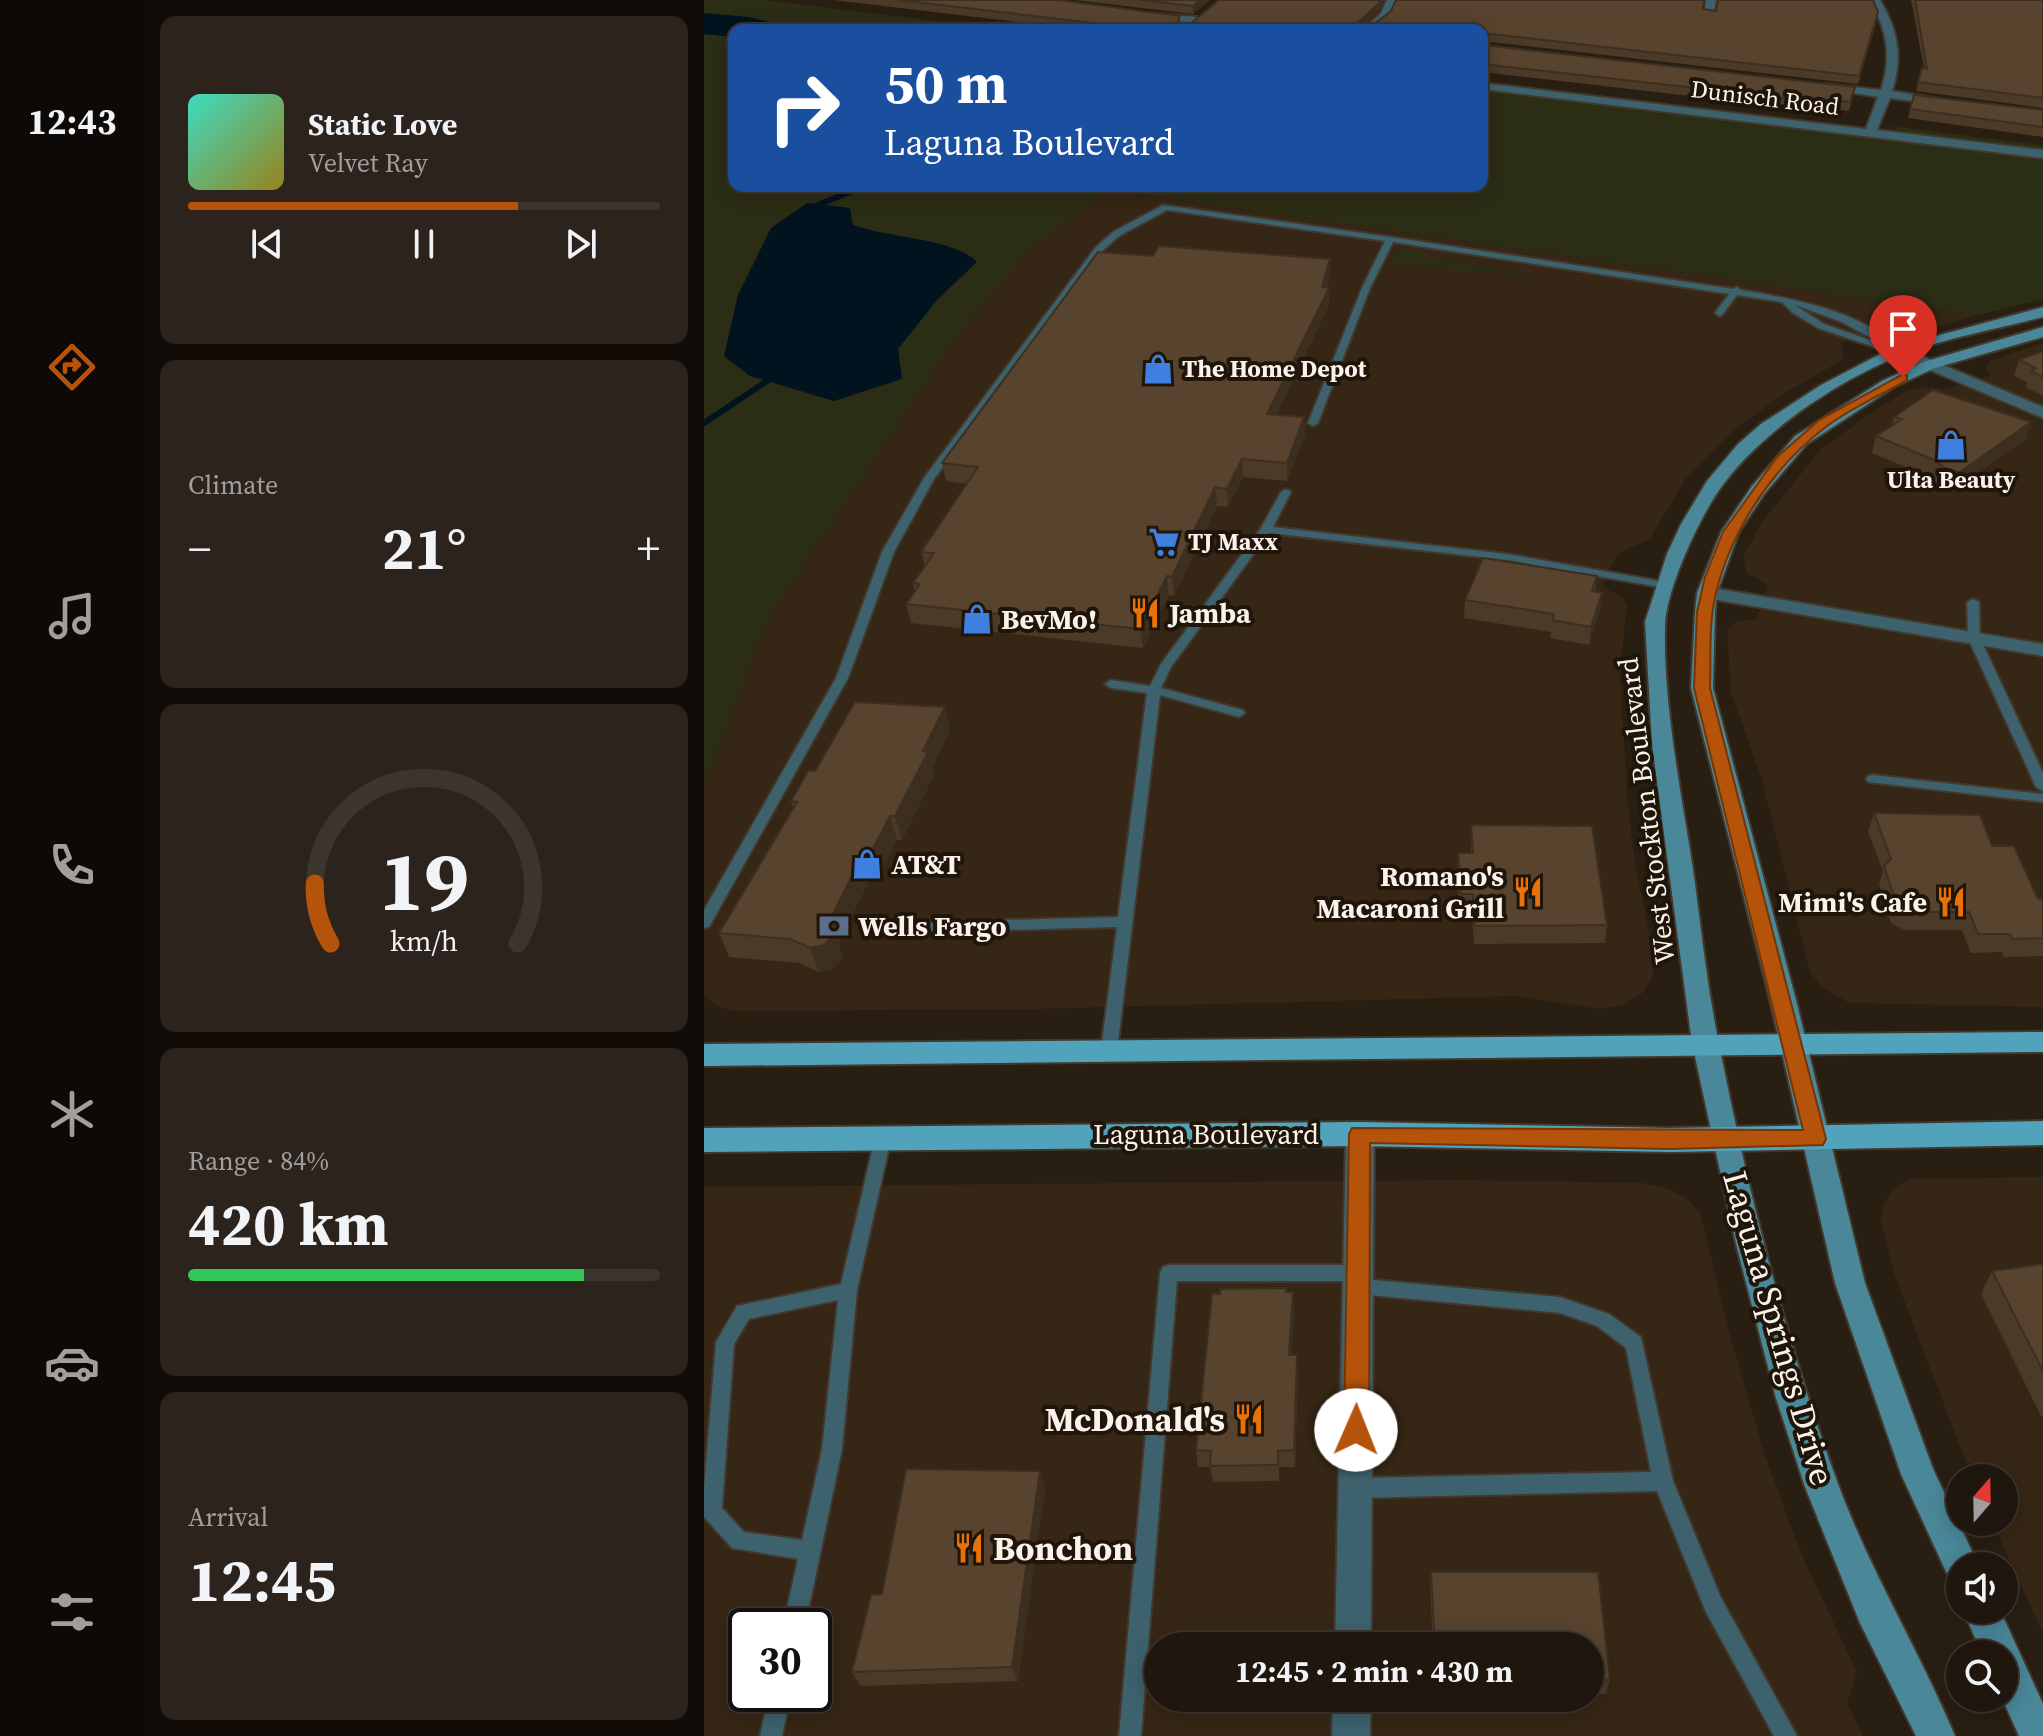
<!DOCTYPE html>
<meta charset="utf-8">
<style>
body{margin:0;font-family:"Source Serif 4",serif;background:#2c231c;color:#f1f3f6;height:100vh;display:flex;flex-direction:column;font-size:30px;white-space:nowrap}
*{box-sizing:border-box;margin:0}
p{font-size:26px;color:#a19f9e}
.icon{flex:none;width:44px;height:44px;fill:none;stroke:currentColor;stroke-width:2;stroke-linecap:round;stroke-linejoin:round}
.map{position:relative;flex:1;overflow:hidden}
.details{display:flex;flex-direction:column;gap:16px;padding:16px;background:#110c08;width:560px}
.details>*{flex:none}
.top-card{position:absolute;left:24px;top:24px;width:760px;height:168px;border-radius:16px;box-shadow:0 4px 20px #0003,0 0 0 2px #3c352e;background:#1a4fa0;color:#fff;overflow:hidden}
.needle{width:52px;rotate:20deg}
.fabs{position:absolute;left:1242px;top:1464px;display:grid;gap:16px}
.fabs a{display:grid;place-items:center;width:72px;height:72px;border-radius:50%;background:#1f160e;box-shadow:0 4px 20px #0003,0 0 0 2px #3c352e;font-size:40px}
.speed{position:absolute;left:24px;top:1608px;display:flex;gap:16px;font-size:40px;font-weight:700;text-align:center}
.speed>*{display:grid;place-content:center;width:104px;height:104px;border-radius:50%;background:#1f160e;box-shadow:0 4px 20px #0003,0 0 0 2px #3c352e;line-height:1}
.speed .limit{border:4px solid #111;border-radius:12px;background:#fff;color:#111}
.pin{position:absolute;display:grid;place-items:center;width:68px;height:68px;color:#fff;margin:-82px -34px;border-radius:50% 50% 50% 0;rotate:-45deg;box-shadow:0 0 8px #0007}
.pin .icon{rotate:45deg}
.me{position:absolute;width:88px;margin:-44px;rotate:1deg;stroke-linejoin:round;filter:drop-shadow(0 0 6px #0008)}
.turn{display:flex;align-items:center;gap:28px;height:168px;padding:0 24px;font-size:36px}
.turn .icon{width:104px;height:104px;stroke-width:2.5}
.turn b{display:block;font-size:56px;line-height:68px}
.big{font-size:60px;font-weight:700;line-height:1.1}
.details .card{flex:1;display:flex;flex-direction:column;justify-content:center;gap:12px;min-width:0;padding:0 28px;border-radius:16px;background:#2c231c}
.details .dial{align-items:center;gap:0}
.dial svg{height:208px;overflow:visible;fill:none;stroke:#3c352e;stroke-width:7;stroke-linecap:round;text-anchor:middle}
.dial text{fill:#f1f3f6;stroke:none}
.song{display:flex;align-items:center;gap:24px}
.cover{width:96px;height:96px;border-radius:12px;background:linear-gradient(135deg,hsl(170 70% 55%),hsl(50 70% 35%))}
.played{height:8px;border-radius:4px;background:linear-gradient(90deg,#b45309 70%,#3c352e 70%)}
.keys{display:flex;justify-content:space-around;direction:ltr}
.heat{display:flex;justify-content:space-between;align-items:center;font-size:44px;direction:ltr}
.charge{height:12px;border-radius:6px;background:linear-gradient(90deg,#34c759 84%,#3c352e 0)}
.trip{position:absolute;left:440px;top:1632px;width:460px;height:80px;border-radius:40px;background:#1f160e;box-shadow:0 4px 20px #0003,0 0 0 2px #3c352e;font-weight:700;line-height:80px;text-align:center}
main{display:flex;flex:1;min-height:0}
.menu{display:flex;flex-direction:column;width:144px;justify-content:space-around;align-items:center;background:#0c0906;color:#a19f9e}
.menu .icon{width:56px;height:56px}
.menu .selected{color:#b45309}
.menu b{font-size:36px;color:#f1f3f6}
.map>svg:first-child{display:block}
</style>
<main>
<nav class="menu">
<b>12:43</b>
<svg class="icon selected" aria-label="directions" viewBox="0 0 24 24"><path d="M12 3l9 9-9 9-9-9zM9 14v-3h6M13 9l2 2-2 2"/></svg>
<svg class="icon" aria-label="music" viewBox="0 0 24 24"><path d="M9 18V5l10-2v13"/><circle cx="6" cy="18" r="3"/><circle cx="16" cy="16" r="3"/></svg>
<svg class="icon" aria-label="phone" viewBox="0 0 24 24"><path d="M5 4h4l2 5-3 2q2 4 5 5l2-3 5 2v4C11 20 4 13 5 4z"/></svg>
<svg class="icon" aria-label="climate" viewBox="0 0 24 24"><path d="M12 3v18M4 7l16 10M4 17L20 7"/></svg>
<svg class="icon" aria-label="car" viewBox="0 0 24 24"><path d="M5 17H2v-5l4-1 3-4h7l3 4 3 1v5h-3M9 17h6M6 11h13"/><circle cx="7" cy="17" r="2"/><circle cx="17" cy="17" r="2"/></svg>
<svg class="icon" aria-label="filters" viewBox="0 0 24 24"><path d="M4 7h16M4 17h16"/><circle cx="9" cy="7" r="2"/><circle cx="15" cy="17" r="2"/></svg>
</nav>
<section class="details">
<div class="card">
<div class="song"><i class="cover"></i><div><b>Static Love</b><p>Velvet Ray</p></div></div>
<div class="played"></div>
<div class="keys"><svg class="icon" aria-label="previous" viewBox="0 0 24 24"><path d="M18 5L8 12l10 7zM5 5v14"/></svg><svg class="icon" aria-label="pause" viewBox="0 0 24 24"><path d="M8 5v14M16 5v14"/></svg><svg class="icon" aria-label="next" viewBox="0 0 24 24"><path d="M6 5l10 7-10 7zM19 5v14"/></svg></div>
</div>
<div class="card"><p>Climate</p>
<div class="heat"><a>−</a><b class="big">21°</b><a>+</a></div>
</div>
<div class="card dial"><svg viewBox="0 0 100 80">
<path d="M14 69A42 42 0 1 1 86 69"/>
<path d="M14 69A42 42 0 0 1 8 46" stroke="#b45309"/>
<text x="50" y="56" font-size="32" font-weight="700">19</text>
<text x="50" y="72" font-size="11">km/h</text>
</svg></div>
<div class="card"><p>Range · 84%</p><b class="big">420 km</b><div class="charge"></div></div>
<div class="card"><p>Arrival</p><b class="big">12:45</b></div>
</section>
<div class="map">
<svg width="1339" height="1736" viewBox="0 0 1339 1736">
<rect width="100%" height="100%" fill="#291e12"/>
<g fill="#362615" fill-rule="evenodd">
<polygon points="405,190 1274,315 1215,332 1184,328 1137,343 1140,359 1081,393 1031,429 981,480 946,539 913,554 898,587 917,596 923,604 916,673 923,797 931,865 951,959 948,977 940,992 918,1006 894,1009 814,996 330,1009 32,1011 14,1007 0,995 0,786 64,618 252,336 284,295 324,251"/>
<polygon points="1339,343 1339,1007 1145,1003 1117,986 1106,972 1057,777 1027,692 1023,630 1032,622 1053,619 1064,585 1043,573 1039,556 1059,521 1116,450 1164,415 1202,391 1219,387 1242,389 1287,376 1281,368 1288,360"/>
<polygon points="1339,1177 1339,1633 1288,1522 1300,1522 1300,1478 1268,1478 1191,1276 1177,1221 1180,1203 1190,1189 1205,1179"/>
<path d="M757,1180L939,1183L962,1188L981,1197L997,1214L1024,1328L1060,1453L1099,1558L1153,1672L1143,1703L1159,1736H0V1187ZM42,1626H110V1694H42ZM454,1646H886V1698H454Z"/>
</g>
<g fill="#2c2d15">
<polygon points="0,0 60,0 306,30 30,30 30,186 778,186 778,89 1339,158 1339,299 1274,315 405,190 324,251 252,336 64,618 0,786"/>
<polygon points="1186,126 1339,145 1339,149 1201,133"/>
<polygon points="708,249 716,250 713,256 841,276 686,264 693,251"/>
</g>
<g fill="#00131f">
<polygon points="0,13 44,17 93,28 30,30 30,37 0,34"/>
<path d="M103,203L146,208L149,225C184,238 250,238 273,262L234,299L194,349L198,379L130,401L46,376L20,356L34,295L67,228Z"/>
</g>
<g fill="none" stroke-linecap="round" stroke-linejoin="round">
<polyline stroke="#00131f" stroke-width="5" points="143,193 159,186"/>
<g stroke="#00131f" stroke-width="6">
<polyline points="114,205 148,191"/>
<polyline points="0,423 63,381"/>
</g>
<g stroke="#42382c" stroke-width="4">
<g id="lane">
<path d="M459,205L686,237L1029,289L1033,287L1037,290C1092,299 1157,311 1199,351L1194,354L1188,353L1114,328L1089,313L1078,302L1033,295L1018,315L1015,316L1011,313L1025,294L689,242L666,288L614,423L609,426L604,423L658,288L681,241L463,210L415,236L397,252L230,479L190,552L144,678L5,927L0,928V910L132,678L178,552L220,478L391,248L409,232ZM1091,305L1138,322L1180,345L1120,324Z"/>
<polygon points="582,489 587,492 569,527 803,554 961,582 967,585 961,588 803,560 565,533 467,667 457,688 539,710 541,713 535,717 456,695 413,1050 411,1054 405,1056 399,1054 397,1050 413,927 223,932 218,931 216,927 218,923 223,922 414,917 443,693 407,688 401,684 407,680 446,686 457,664 557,528 577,492"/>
<polygon points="1269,599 1275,602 1276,638 1339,773 1339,791 1332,787 1264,638 1263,602"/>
<polygon points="1169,775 1339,794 1339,802 1164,782 1162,779 1164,776"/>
<path d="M179,1131L185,1133L187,1138L153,1290L138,1449L101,1626H79L94,1559L28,1548L0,1517V1487L12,1342L33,1306L137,1284L171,1138L173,1133ZM134,1300L118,1449L98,1540L40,1532L18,1508L30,1344L45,1319Z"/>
<polygon points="465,1265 654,1265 660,1267 663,1273 660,1279 856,1297 905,1314 937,1337 969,1481 1017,1598 1093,1736 1070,1736 1002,1612 953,1491 652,1498 645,1495 642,1488 645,1481 652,1478 947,1472 922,1348 893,1326 856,1313 654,1294 648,1292 645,1286 647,1281 473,1281 437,1736 415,1736 456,1273 459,1267"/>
<polygon points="65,1694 87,1694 78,1736 56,1736"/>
</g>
</g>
<g stroke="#42382c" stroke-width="4">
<g id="street">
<polygon points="683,0 693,0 685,17 669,30 658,30 677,13"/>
<polygon points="1002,0 1012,0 1009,17 1000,15"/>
<path d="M1166,0H1176C1194,31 1199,57 1188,91L1247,101L1241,105L1186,98L1173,130L1339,150V158L778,89V83L1162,129L1174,97L1113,87L1119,84L1177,90C1188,56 1183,30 1166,0Z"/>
<polygon points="439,13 493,17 498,20 493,23 443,18"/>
<polygon points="1194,346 1339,407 1339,418 1188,354 1186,351"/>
<polygon points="1003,587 1339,644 1339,656 996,597 993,593 996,589"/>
<polygon points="656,1122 666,1126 670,1134 667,1646 631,1646 642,1134 646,1126"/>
<polygon points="629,1698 667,1698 666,1736 628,1736"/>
</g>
</g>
<g stroke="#42382c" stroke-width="4">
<g id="secondary">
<path d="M1339,307V317C1294,329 1245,337 1201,354C1137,378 1058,431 1018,486C996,516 962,589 961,626C959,703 977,792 989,869C997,927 1003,986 1015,1044C1044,1192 1082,1342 1134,1484C1166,1571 1215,1650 1251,1736H1212L1156,1623L1101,1487L1072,1398L1032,1244L988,1043L948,744L941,622L963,554L977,524L1003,481L1034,444L1057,424L1117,385L1188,348Z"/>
<polygon points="1339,327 1339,337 1231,368 1190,387 1103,444 1061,493 1035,532 1013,593 1011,612 1009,688 1092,1000 1161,1283 1229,1469 1275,1566 1256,1566 1256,1583 1245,1578 1197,1474 1131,1283 1066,1000 987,688 991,612 993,593 1017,532 1048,486 1091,436 1178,381 1219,362"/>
<polygon points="1259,1610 1296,1610 1339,1704 1339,1736 1315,1736 1298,1698 1300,1654 1278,1654"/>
</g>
</g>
<g stroke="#42382c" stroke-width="4">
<g id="primary">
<polygon points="1339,1032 1339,1052 0,1066 0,1044"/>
<polygon points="1339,1121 1339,1145 966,1152 656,1146 0,1152 0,1128 656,1122 966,1128"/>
</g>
</g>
<use href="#lane" fill="#3d626d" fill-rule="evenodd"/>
<use href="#street" fill="#3d626d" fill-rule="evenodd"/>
<use href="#secondary" fill="#498799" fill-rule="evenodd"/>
<use href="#primary" fill="#51a3bb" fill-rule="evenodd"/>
</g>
<g fill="#4b3a28">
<polygon points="129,0 354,0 476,16 476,23 485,25 515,0 680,0 675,11 662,23 669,25 999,9 1012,11 1173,20 1154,84 778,41 778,30 380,30"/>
<polygon points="370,0 506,0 489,14"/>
<polygon points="1207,0 1339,0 1339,108 1212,91 1218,68 1220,68"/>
<polygon points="778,44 1151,87 1145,111 1108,107 1106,110 778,72"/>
<polygon points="1210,95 1339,110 1339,137 1204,118"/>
<polygon points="449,256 626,259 626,275 623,288 625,305 572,415 600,417 601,435 583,481 539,477 524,507 513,506 470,596 465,595 439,648 207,623 202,604 211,592 209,583 221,566 217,552 263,484 242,481 238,463"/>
<polygon points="1339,351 1339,396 1322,387 1323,382 1310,376 1315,360"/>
<polygon points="1190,417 1327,422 1322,439 1251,489 1240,488 1225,477 1168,453 1172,436 1188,426"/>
<polygon points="893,576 891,591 896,610 885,645 846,638 847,632 760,618 761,600"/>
<polygon points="241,707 246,730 228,768 230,775 198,840 193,840 174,878 167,877 134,943 139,957 128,969 115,972 95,963 25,957 15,933 89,808 87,801 111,771"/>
<polygon points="1170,813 1288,846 1334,899 1339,899 1339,956 1300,957 1298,952 1267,953 1258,930 1200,930 1187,923 1175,884 1179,871 1164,832"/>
<polygon points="767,825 903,925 901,943 770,944 768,912 756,912 753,872 754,853 767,853"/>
<polygon points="1339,1264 1339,1416 1337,1416 1277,1294 1288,1271"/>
<polygon points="582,1292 590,1309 587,1355 594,1372 591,1467 575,1467 575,1481 509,1482 506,1467 494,1467 492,1450"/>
<polygon points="341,1487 314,1681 157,1686 148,1672 178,1594"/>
<polygon points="727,1572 894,1572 906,1680 902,1694 886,1694 886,1646 729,1646 726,1587"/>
</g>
<g fill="#3d2f20">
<polygon points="496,0 506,0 489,14 489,6"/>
<polygon points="676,0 680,0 675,11 655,30 655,22"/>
<polygon points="626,259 626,275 620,298 625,288 625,305 563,432 563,414 618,287"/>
<polygon points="600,417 601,435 583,481 583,463"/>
<polygon points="1327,422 1322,439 1251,489 1256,472"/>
<polygon points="538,459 539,477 524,507 523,489"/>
<polygon points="511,487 513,506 470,596 468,577"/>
<polygon points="463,576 465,595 439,648 436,629"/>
<polygon points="898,593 896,610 885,645 887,627"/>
<polygon points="241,707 246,730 228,768 230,775 198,840 191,816 219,751"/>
<polygon points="186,816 193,840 174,878 166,854"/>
<polygon points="159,853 167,877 134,943 126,920"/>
<polygon points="131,934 139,957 128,969 115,972 106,948"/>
<polygon points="589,1292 590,1309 586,1372 585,1355"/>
<polygon points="593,1355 594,1372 591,1467 590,1450"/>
<polygon points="336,1471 341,1487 314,1681 308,1667"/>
</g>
<g fill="#57432e" stroke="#3d2f20" stroke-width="2">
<polygon points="194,0 354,0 476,16 473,23 485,25 515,0 676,0 675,3 655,22 669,25 687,11 692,0 1000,0 999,9 1012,11 1014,0 1169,0 1174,12 1155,76 778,33 778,30 563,30 550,27 546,30 449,30"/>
<polygon points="438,0 496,0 489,6"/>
<polygon points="1211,0 1339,0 1339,98 1214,82 1218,68 1223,69"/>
<polygon points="778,44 778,45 1151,87 1146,102 1110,98 1108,101 778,64"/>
<polygon points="1210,95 1339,110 1339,127 1206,109"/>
<polygon points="455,246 626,259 618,287 625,288 563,414 600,417 583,463 538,459 523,489 511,487 468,577 463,576 436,629 202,604 216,584 209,583 230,553 217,552 274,467 238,463 394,252 449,256"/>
<polygon points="1339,351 1339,377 1327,371 1332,368 1315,360"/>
<polygon points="1229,390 1327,422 1256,472 1245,471 1230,460 1172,436 1198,419 1190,417"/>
<polygon points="779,558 893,576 888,591 898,593 887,627 848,620 850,614 761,600"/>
<polygon points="151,702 241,707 219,751 224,752 191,816 186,816 166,854 159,853 126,920 131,934 120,945 106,948 86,939 15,933 93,802 87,801 104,771 111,771"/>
<polygon points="1170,813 1276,815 1288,846 1310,846 1334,899 1339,899 1339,938 1308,939 1306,934 1274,934 1265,912 1206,912 1193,905 1180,866 1187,859"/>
<polygon points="767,825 888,826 903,925 771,926 769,894 757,894 754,853 769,853"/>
<polygon points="1339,1264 1339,1371 1288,1271"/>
<polygon points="582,1288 582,1292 589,1292 585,1355 593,1355 590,1450 574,1451 574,1465 506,1466 507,1451 492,1450 508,1294 516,1294 516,1289"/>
<polygon points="202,1469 336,1471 308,1667 148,1672 167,1595 178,1594"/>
<polygon points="727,1572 894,1572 906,1680 886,1680 886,1646 731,1646"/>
</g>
<path fill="#b45309" stroke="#753606" stroke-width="2" d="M1199,374L1203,375V380C1177,395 1147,408 1123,426C1066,469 1021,538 1009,608C1005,634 1007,662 1006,688L1122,1139L1119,1145L966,1149L666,1143L665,1430L661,1439L652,1442L643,1439L640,1430L645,1134L648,1128L1099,1130L990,688L993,612L1001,577L1019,532L1073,457L1115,420Z"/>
<defs>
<g id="shop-bare" transform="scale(2.4)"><path d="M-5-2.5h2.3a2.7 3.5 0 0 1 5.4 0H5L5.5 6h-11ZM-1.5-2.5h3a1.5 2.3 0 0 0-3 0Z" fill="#3f7fe0" stroke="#1f1509" stroke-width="2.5" paint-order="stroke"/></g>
<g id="supermarket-bare" transform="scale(2.4)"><path d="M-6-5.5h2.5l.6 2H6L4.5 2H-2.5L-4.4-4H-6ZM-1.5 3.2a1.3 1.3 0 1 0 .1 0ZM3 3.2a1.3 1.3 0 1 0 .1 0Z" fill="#3f7fe0" stroke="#1f1509" stroke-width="2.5" paint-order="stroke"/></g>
<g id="restaurant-bare" transform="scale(2.4)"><path d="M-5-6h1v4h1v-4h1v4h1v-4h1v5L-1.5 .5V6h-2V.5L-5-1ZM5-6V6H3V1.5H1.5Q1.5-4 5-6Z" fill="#e8710a" stroke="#1f1509" stroke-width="2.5" paint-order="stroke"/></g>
<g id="bank-bare" transform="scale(2.4)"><path d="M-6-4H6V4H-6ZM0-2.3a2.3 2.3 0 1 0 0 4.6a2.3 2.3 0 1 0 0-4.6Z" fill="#5c6f8a" stroke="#1f1509" stroke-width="2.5" paint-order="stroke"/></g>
</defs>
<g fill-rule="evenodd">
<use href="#shop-bare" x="454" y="369"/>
<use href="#shop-bare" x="1247" y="445"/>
<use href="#supermarket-bare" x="460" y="542"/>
<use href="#restaurant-bare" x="441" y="613"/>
<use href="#shop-bare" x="273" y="619"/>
<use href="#shop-bare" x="163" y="864"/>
<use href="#restaurant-bare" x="824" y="892"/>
<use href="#restaurant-bare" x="1247" y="902"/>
<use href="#bank-bare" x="130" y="926"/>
<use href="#restaurant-bare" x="545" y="1419"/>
<use href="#restaurant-bare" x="265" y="1548"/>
</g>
<g text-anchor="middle" stroke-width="8" stroke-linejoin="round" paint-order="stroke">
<g font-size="24" fill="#fbf3eb" stroke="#1f1509">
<text transform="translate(1061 98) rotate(7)" y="8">Dunisch Road</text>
</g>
<g font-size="24" font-weight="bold" fill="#fbf3eb" stroke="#1f1509" text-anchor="start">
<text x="478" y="377">The Home Depot</text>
<text x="1247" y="488" text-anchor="middle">Ulta Beauty</text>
<text x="484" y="550">TJ Maxx</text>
</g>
<g font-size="28" font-weight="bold" fill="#fbf3eb" stroke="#1f1509" text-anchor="start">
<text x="465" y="623">Jamba</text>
<text x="297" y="629">BevMo!</text>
<text x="187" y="874">AT&amp;T</text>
<text x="800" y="886" text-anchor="end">Romano's<tspan x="800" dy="32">Macaroni Grill</tspan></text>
<text x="1223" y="912" text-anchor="end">Mimi's Cafe</text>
<text x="154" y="936">Wells Fargo</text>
</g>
<g font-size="28" fill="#fbf3eb" stroke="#1f1509">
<text transform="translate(942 811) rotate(-97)" y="10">West Stockton Boulevard</text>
<text x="502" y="1144">Laguna Boulevard</text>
</g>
<g font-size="34" fill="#fbf3eb" stroke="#1f1509">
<text transform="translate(1075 1328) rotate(74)" y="12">Laguna Springs Drive</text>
</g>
<g font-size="34" font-weight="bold" fill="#fbf3eb" stroke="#1f1509" text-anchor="end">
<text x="521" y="1431">McDonald's</text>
<text x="289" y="1560" text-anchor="start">Bonchon</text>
</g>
</g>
</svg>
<div class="fabs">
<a><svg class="needle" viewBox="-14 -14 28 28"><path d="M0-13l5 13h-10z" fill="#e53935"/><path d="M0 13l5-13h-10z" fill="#a19f9e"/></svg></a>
<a><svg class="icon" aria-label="sound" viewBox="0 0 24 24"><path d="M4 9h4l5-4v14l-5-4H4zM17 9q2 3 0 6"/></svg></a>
<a><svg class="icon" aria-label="search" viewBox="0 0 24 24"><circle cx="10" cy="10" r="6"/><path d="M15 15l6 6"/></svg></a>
</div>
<div class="speed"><div class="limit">30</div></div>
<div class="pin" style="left:1199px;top:377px;background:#d93025"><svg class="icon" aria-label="arrive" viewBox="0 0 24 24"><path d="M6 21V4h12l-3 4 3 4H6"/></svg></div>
<svg class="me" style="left:652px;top:1430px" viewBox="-20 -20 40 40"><circle r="19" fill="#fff"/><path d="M0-13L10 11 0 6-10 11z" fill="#b45309"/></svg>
<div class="trip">12:45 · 2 min · 430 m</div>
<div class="top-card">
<div class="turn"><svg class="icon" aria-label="right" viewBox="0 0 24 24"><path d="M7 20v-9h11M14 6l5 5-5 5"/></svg><div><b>50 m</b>Laguna Boulevard</div></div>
</div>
</div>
</main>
